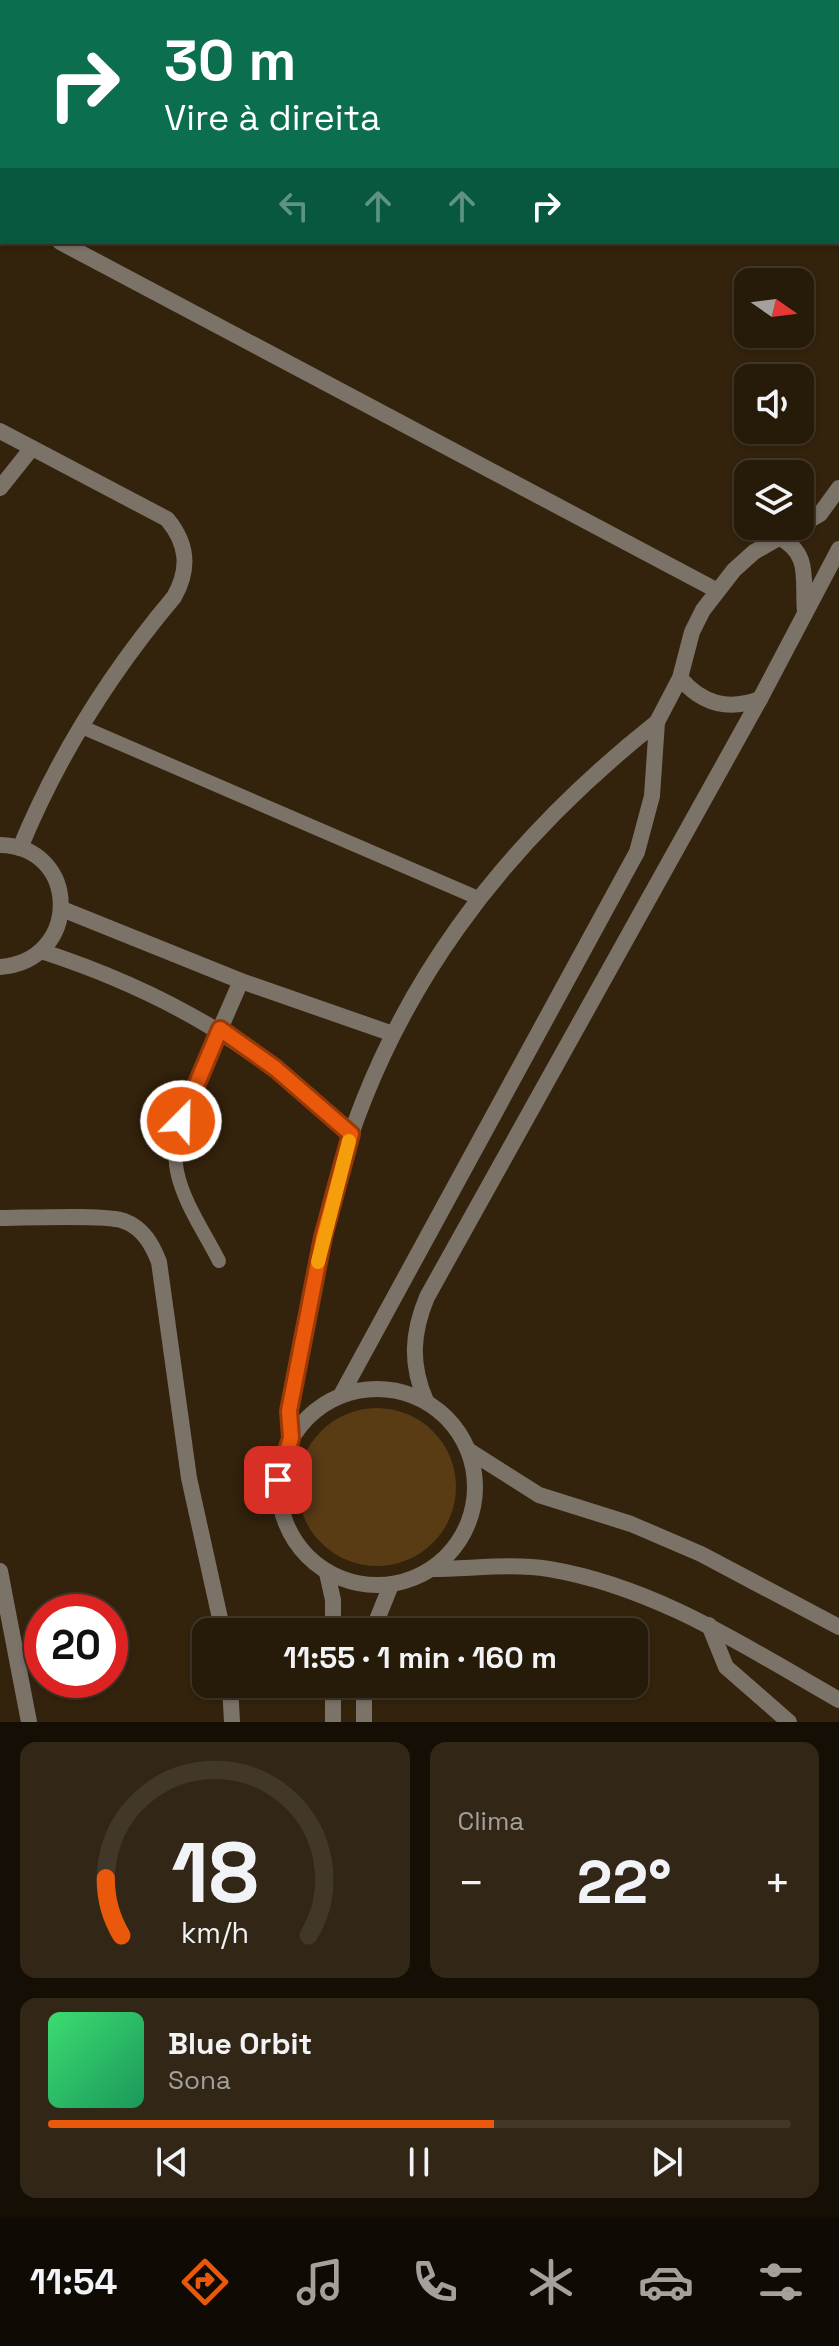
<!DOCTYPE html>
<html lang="pt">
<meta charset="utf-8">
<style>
body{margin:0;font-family:"Space Grotesk",sans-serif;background:#322717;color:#f1f3f6;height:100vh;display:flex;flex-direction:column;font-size:30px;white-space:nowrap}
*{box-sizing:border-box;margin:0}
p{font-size:26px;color:#a4a19c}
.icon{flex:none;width:44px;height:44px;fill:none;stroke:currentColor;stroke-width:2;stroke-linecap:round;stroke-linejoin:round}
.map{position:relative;height:1722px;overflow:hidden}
.side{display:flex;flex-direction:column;gap:20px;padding:20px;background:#150e05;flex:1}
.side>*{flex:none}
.hud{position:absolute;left:0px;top:0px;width:840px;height:244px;box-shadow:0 2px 6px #0004,0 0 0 2px #42382a;background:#0b6e4f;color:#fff;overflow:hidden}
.needle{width:52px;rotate:104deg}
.buttons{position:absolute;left:734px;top:268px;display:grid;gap:16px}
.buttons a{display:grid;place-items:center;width:80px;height:80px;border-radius:16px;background:#261a09;box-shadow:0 2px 6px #0004,0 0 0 2px #42382a;font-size:40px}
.speed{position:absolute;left:24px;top:1594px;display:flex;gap:16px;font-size:40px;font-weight:700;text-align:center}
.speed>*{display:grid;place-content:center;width:104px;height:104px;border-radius:50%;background:#261a09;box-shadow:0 2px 6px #0004,0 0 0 2px #42382a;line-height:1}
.speed .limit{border:12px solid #d22;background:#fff;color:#111}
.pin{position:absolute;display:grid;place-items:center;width:68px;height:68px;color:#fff;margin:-34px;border-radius:16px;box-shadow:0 4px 12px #0006}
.me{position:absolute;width:88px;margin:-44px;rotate:23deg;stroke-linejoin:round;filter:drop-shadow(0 0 6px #0008)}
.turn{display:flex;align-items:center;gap:28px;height:168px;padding:0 32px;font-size:36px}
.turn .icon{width:104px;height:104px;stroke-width:2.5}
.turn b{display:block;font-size:56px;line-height:68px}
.lanes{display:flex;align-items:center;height:76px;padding:0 32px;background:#0003;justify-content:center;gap:40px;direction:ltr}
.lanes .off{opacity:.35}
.big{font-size:60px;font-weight:800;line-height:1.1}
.side .tile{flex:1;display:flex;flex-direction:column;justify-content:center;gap:12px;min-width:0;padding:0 28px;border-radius:16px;background:#322717}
.side .dial{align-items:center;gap:0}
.dial svg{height:208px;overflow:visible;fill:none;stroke:#42382a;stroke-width:7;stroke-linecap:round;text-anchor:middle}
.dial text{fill:#f1f3f6;stroke:none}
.song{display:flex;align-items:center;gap:24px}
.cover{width:96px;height:96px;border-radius:12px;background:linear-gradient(135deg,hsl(140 70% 55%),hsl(150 70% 35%))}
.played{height:8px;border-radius:4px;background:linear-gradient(90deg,#ea580c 60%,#42382a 60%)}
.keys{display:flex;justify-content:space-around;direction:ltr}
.heat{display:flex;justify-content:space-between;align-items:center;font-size:44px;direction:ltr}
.side .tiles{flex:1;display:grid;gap:20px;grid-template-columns:1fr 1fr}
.tile:last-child{grid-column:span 2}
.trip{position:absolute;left:192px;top:1618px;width:456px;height:80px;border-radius:16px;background:#261a09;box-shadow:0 2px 6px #0004,0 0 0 2px #42382a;font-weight:800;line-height:80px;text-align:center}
.dock{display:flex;height:128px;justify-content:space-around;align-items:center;background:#0f0a04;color:#a4a19c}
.dock .icon{width:56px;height:56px}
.dock .active{color:#ea580c}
.dock b{font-size:36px;color:#f1f3f6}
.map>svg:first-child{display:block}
</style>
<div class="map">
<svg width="839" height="1722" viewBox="0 0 839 1722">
<rect width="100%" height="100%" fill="#33220c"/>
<circle fill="#593b14" cx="377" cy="1487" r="79"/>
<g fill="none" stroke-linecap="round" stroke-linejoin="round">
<g stroke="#7b7268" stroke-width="14">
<polyline points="82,727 478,898"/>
<path d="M219,1261C205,1233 183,1202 177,1171C168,1124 202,1071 220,1029"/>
</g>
<g stroke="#7b7268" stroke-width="16">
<polyline points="210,2 211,0"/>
<polyline points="0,210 2,211"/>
<polyline points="60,242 716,590"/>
<path d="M0,431L167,519C188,544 190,569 174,597C110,673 58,756 20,848"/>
<polyline points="0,488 32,448"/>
<path d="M778,537C812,553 802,581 805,612"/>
<path d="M680,678C702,704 728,711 760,699"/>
<path d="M0,845C80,846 82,961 0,967"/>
<polyline points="62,909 241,981 393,1034"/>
<path d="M41,951C164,991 257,1046 351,1134"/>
<polyline points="220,1029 241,981"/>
<path d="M0,1218C24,1218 107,1214 124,1221C143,1228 152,1244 159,1262L189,1478L223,1632"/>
<circle cx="377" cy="1487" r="98"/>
<polyline points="341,1395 637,852 652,796 657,722 680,678 692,632 703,610 734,570 754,552 820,514 839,488"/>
<path d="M426,1401C410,1364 412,1333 427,1297L760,699L839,549"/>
<path d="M291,1438L289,1411C304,1336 315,1259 335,1186C388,993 502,845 657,722"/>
<polyline points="468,1450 539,1495 631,1524 701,1554 839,1627"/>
<path d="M432,1569C470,1569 512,1563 549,1569C656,1587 746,1647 839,1700"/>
<polyline points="0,1571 29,1722"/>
<polyline points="327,1573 333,1600 333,1632"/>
<polyline points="709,1625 726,1667 789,1722"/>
<polyline points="372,1632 391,1585"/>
<polyline points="230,1684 232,1722"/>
<polyline points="333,1722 333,1684"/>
<polyline points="364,1722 364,1684"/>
</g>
</g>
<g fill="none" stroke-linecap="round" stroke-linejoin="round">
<g stroke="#983908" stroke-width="20">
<polyline id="route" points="181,1121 220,1029 275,1068 351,1134 323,1237 289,1411 291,1438 278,1480"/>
</g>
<use href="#route" stroke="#ea580c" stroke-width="14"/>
<polyline stroke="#f59e0b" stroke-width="14" points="318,1262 349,1141"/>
</g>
</svg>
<div class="buttons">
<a><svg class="needle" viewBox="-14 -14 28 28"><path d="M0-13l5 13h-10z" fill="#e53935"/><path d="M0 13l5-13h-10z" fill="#a4a19c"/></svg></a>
<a><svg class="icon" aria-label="sound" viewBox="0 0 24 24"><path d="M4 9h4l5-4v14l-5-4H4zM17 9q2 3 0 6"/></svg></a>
<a><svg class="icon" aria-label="layers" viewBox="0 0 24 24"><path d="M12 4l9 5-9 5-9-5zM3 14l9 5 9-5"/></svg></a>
</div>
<div class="speed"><div class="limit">20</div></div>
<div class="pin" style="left:278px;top:1480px;background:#d93025"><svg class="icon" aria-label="arrive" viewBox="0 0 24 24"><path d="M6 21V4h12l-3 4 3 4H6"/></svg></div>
<svg class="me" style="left:181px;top:1121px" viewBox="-20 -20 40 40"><circle r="17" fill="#ea580c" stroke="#fff" stroke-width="3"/><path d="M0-11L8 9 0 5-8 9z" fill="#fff"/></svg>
<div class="trip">11:55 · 1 min · 160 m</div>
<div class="hud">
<div class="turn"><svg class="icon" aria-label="right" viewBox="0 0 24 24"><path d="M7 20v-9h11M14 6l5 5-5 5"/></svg><div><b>30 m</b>Vire à direita</div></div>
<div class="lanes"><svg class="icon off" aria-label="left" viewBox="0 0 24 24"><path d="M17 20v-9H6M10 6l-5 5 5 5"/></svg><svg class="icon off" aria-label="ahead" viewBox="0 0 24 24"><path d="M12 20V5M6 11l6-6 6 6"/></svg><svg class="icon off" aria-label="ahead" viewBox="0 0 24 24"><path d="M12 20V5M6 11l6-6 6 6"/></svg><svg class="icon" aria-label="right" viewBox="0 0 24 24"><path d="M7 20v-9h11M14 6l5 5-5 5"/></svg></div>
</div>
</div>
<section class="side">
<div class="tiles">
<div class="tile dial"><svg viewBox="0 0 100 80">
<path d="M14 69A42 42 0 1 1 86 69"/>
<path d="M14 69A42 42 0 0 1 8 47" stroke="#ea580c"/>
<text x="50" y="56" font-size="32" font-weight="700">18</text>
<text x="50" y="72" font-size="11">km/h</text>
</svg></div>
<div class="tile"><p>Clima</p>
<div class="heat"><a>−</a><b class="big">22°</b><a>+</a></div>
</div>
<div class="tile">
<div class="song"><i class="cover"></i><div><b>Blue Orbit</b><p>Sona</p></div></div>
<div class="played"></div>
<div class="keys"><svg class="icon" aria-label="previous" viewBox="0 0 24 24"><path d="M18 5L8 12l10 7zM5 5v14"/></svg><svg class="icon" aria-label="pause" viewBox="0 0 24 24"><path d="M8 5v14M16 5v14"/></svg><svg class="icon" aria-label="next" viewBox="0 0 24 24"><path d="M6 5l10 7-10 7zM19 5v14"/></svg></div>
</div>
</div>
</section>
<nav class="dock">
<b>11:54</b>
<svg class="icon active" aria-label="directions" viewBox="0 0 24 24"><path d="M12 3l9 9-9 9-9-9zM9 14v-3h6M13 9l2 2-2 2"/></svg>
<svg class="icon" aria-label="music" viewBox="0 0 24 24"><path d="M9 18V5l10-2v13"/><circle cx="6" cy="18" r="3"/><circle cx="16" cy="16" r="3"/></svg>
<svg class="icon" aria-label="phone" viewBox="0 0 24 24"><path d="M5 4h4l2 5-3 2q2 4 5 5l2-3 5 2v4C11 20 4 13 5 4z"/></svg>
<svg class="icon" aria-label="climate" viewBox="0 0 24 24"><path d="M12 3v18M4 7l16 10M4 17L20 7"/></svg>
<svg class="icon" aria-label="car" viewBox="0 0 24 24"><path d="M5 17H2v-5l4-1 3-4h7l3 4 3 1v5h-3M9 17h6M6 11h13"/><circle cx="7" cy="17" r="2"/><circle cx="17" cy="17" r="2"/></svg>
<svg class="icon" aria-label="filters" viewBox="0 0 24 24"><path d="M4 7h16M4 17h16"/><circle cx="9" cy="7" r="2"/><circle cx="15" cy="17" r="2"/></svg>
</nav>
